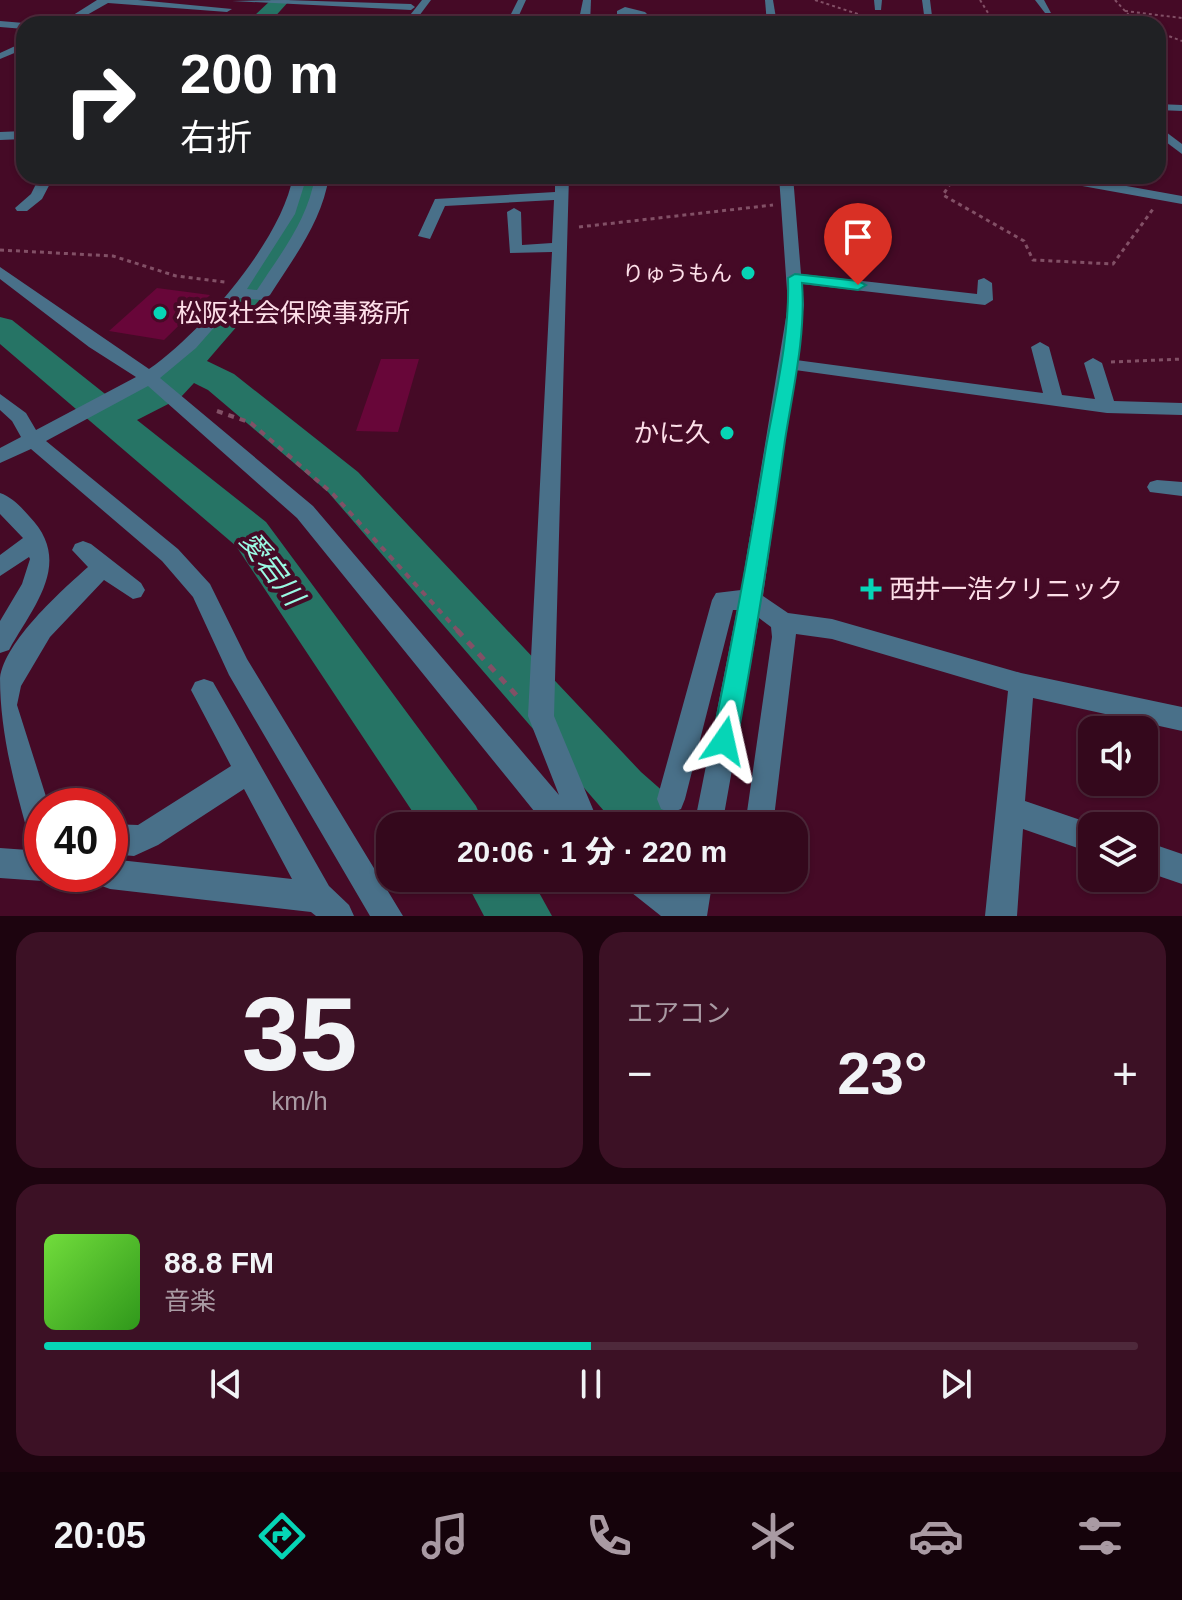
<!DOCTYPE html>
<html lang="ja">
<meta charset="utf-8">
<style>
body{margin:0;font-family:Helvetica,"Noto Sans JP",sans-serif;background:#3c1125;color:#f1f3f6;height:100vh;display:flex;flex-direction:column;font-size:30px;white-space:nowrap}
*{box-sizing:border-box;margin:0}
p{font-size:26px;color:#a99aa3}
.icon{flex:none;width:44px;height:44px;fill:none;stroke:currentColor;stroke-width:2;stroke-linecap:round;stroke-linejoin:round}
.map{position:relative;height:916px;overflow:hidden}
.panel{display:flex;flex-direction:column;gap:16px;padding:16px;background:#1d040f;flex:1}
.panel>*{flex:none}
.top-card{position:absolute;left:16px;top:16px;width:1150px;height:168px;border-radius:24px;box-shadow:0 2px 6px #0004,0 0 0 2px #4e293b;background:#202124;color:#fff;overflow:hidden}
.fabs{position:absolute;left:1078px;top:716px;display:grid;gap:16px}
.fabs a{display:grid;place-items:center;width:80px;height:80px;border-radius:16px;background:#34081c;box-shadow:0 2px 6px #0004,0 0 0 2px #4e293b;font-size:40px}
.speed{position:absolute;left:24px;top:788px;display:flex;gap:16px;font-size:40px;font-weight:700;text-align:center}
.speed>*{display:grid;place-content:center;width:104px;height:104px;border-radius:50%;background:#34081c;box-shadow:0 2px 6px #0004,0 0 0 2px #4e293b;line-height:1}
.speed .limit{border:12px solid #d22;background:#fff;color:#111}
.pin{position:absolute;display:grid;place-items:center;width:68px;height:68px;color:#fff;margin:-82px -34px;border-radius:50% 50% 50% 0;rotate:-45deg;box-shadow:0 0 8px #0007}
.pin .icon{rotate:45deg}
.me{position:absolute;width:88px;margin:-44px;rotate:11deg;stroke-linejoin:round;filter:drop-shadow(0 0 6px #0008)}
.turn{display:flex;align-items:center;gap:28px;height:168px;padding:0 32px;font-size:36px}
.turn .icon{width:104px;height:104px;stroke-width:2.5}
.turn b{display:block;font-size:56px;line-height:68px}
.big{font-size:60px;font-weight:800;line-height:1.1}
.panel .tile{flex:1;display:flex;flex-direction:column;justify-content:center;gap:12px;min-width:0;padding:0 28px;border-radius:24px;background:#3c1125}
.panel .dial{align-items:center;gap:0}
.dial b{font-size:104px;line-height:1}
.song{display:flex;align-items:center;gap:24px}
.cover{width:96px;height:96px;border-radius:12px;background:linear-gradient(135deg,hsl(100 70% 55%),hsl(110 70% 35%))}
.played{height:8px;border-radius:4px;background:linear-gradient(90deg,#06d5b6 50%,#4e293b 50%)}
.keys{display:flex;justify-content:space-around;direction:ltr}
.heat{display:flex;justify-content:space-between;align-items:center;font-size:44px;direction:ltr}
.panel .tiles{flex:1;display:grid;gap:16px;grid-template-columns:1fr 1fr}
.tile:last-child{grid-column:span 2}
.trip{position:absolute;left:376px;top:812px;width:432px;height:80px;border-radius:24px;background:#34081c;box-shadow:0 2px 6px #0004,0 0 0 2px #4e293b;font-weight:800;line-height:80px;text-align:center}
.tab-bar{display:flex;height:128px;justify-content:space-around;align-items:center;background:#15030b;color:#a99aa3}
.tab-bar .icon{width:56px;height:56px}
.tab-bar .selected{color:#06d5b6}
.tab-bar b{font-size:36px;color:#f1f3f6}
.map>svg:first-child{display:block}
</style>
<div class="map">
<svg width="1182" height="916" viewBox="0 0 1182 916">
<rect width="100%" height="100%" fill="#450a26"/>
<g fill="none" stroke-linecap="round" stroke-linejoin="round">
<g fill="#267465" fill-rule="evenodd">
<polygon points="271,0 290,0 271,21 272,24 254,24 254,16"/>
<path d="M298,176H324C310,252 255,304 207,361L234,374L358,472L641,772L674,801L683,821L681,826H617L328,492L208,390L194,383L180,398L137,420L266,522L476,806L485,826H422L236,546L0,344V317L12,320L114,401C141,389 158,380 174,355C224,300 280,251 298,176Z"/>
<polygon points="464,878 531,878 552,916 484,916"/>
</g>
</g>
<g fill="#680639">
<polygon points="157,288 210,295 164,340 109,331"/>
<polygon points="381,359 419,359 398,432 356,431"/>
</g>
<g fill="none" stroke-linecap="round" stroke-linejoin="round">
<g stroke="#825066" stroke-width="2" stroke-dasharray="3 3" stroke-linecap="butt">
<polyline points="815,0 870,18"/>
<polyline points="980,0 995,24"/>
<polyline points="1115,0 1137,24"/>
<polyline points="1125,11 1182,18"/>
<polyline points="1158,32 1182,41"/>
</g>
<g stroke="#825066" stroke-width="3" stroke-dasharray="4 4" stroke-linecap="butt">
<polyline points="955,176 943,195 1024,241 1033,260 1113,264 1153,209"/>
<polyline points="579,227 773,205"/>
<polyline points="0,250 113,256 176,276 225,282"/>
<polyline points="1111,362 1182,359"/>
</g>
<polyline stroke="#825066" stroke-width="4" stroke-dasharray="6 6" stroke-linecap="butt" points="217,411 251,423 333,494 459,632"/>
<polyline stroke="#825066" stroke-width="5" stroke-dasharray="8 8" stroke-linecap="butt" points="457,630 518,697"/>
<g fill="#497089" fill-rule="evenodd">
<polygon points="97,0 138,0 232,9 227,12 108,3 71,24 59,24"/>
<polygon points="285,0 411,4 415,7 411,10 232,1"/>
<polygon points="422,0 431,0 413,24 403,24"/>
<polygon points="518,0 526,0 515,24 493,24 508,20"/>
<polygon points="583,0 591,0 590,24 578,24"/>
<polygon points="765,0 773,0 777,24 767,24"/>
<polygon points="874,0 882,0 881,10 875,10"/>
<polygon points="922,0 930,0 933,24 925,22"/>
<polygon points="1035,0 1044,0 1051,13 1045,13"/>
<polygon points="625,7 645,12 647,14 629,19 617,15 617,11"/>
<polygon points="207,18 298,21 303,24 204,23"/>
<polygon points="0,21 24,23 27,24 24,24 24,29 0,27"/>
<polygon points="24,42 24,49 0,59 0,53"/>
<polygon points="1158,104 1182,105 1182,111 1158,110"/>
<polygon points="1158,126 1182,144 1182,154 1158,136"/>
<polygon points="24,131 24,139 0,140 0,132"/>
<polygon points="40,176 54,176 42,199 27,211 17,211 15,208 31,194"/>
<path d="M293,176H307L295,214L247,289L257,290C281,253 308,220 315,176H329C322,222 294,257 270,295L262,300L240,298L196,348L160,378L313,506L559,795L528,716L552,252L510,253L507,212L514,208L521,212L522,245L552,243L554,200L445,206L430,239L418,236L435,199L555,192V176H569L554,716L600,826H555L534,811L297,518L148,386L46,441L178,549L210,584L247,659L403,916H370L229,675L193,597L162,561L31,449L0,463V448L21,437L12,421L0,410V394L26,413L36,430L136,377L89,347L0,279V267L149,369C201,333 282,240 293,176Z"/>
<polygon points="779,176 793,176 801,274 977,294 978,280 984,278 992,283 993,300 985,305 802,284 804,305 796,360 1043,393 1031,347 1040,342 1049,347 1062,395 1095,399 1084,363 1093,358 1102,363 1114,401 1182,403 1182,415 1107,413 795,370 763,596 788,613 832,619 1021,673 1182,707 1182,731 1033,698 1025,801 1098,826 1092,826 1092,853 1023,829 1017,916 985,916 1008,691 832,639 796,634 773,826 745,826 772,637 771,627 759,618 722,826 694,826 737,610 733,610 685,799 681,809 671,813 661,809 657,799 712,600 716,593 741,590 788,305"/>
<polygon points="1042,176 1071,176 1182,196 1182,204 1049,180"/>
<polygon points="1157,480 1182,482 1182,496 1150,492 1147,487 1150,482"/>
<path d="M0,493C12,497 21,507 29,516C74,562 34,605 9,650L0,653V621L22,584L30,559L29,557L0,576V555L23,538L0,514Z"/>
<path d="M83,541L91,544L141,583L145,590L141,597L133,599L104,580L50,637L21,686L17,705L49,806H42V845L32,840L27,830C13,780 0,730 0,678C5,641 61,591 88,567L72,550L75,544Z"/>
<polygon points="204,679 213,682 329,886 349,905 354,916 316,916 311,912 110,889 99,885 95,874 110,874 110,859 292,879 244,789 158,845 134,856 110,854 110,824 138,825 231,766 191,690 195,682"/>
<polygon points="1144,841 1182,854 1182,884 1144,871"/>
<polygon points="0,848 42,851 42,874 54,874 53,877 42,881 0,878"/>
<polygon points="623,878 662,878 680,892 683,878 713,878 707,916 661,916 627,889"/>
</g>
</g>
<path fill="#06d5b6" stroke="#048a76" stroke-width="2" d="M795,274L858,281L866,285L858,290L802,283C806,335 793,389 785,440C771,541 755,641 737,741L733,749L724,753L716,749L712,741C732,643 750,546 766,447C776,392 790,334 788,278Z"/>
<g fill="#06d5b6" stroke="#450a26" stroke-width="3">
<circle cx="748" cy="273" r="8"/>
<circle cx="160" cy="313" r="8"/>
<circle cx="727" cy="433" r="8"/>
<path d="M867 577h8v8h8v8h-8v8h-8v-8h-8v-8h8z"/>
</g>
<g text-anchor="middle" stroke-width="8" stroke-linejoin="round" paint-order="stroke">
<g font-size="22" fill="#fddee8" stroke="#450a26" text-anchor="end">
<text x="732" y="281">りゅうもん</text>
</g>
<g font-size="26" fill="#fddee8" stroke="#450a26" text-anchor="start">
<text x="176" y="322">松阪社会保険事務所</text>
<text x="711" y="442" text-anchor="end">かに久</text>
<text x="889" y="598">西井一浩クリニック</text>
</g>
<g font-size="28" font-style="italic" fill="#9afae3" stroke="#450a26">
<text transform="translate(272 568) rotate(53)" y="10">愛宕川</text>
</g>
</g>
</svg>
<div class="fabs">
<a><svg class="icon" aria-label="sound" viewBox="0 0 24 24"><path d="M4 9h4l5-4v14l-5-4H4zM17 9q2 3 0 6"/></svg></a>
<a><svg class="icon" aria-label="layers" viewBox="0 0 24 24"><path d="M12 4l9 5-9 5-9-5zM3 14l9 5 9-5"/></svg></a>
</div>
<div class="speed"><div class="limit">40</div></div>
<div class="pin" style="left:858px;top:285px;background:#d93025"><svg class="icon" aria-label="arrive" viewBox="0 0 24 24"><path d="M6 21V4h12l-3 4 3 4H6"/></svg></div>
<svg class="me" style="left:724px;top:741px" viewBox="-20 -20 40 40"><path d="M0-17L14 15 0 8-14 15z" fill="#06d5b6" stroke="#fff" stroke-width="4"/></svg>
<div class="trip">20:06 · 1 分 · 220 m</div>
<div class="top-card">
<div class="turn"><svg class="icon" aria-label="right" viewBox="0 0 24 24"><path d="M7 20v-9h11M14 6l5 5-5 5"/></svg><div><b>200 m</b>右折</div></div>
</div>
</div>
<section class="panel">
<div class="tiles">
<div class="tile dial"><b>35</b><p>km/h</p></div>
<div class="tile"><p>エアコン</p>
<div class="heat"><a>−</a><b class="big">23°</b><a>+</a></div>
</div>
<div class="tile">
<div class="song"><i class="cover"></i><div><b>88.8 FM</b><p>音楽</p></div></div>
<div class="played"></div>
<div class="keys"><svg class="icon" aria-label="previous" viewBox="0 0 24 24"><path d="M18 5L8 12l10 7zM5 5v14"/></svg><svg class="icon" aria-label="pause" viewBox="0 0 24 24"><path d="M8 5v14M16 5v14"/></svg><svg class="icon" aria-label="next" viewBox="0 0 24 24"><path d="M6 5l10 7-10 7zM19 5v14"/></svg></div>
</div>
</div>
</section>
<nav class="tab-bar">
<b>20:05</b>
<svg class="icon selected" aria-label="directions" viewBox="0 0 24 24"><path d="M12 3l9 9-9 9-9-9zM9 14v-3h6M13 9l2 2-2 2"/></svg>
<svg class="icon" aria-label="music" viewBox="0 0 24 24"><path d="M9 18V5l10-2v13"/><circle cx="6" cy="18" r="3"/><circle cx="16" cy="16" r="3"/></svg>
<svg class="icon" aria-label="phone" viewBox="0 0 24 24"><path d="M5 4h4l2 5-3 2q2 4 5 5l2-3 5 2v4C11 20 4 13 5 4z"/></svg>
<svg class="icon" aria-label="climate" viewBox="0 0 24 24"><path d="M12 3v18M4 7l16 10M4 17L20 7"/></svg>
<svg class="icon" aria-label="car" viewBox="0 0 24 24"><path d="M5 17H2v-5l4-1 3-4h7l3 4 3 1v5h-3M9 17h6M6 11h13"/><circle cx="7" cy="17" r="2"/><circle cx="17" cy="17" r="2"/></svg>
<svg class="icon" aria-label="filters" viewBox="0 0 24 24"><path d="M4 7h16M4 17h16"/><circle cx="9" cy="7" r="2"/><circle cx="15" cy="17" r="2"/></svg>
</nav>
